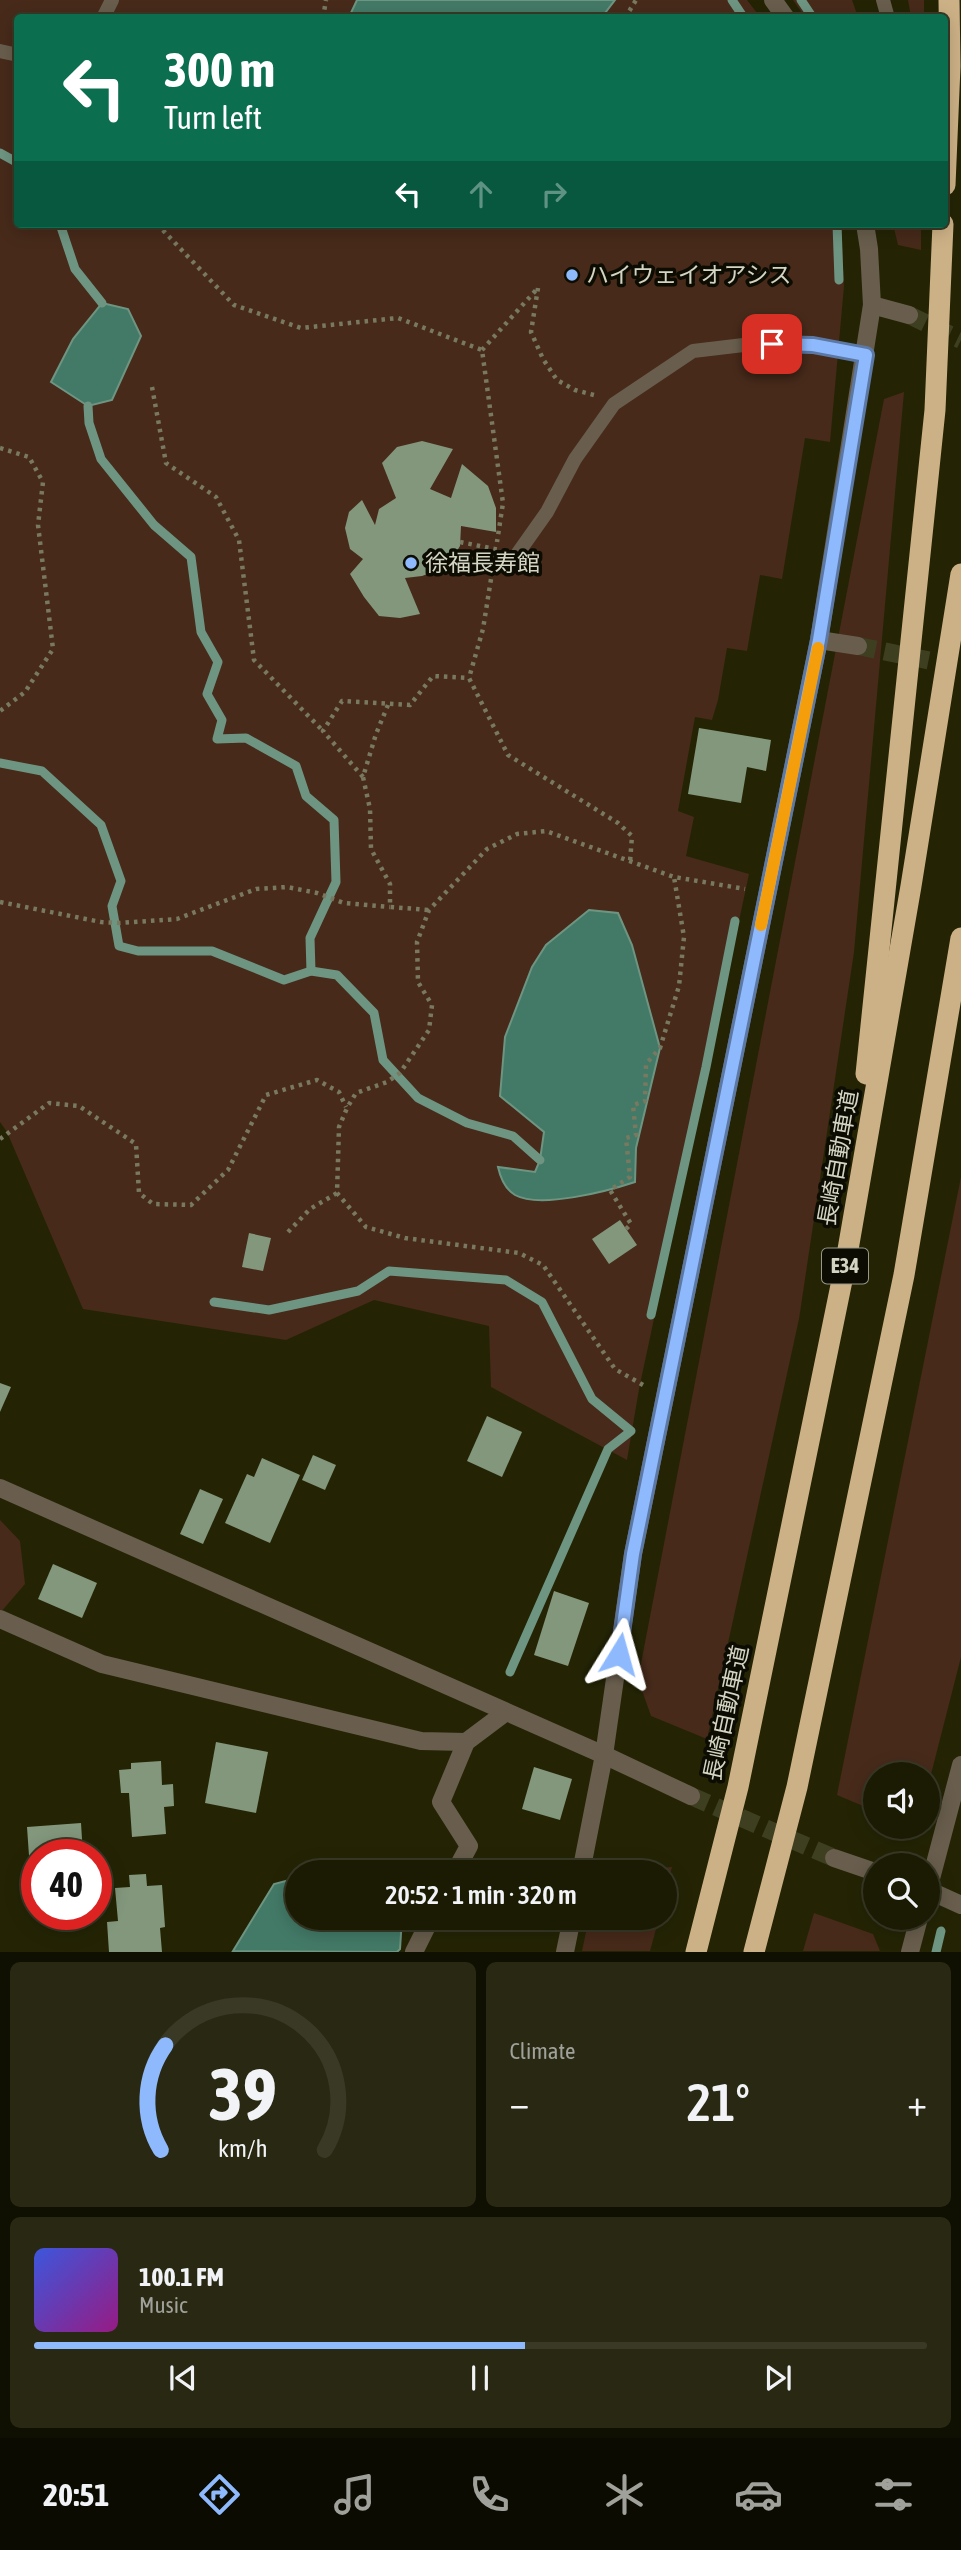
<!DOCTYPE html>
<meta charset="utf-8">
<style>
body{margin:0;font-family:"Asap Condensed","Noto Sans JP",sans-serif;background:#282813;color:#f1f3f6;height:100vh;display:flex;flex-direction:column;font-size:26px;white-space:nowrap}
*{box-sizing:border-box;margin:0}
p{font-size:23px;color:#a0a19a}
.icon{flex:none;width:38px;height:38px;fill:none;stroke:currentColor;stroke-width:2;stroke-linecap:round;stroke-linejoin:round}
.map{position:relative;height:1952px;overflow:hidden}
.drawer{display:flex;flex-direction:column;gap:10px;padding:10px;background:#0f0f02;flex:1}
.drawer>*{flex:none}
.top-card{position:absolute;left:14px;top:14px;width:934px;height:214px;border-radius:7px;box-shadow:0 4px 18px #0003,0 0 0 2px #393926;background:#0b6e4f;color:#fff;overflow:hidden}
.controls{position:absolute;left:863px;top:1762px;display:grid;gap:14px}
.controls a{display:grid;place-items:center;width:77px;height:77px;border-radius:50%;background:#1b1b04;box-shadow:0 4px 18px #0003,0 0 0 2px #393926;font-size:35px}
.speed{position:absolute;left:21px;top:1839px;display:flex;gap:14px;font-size:35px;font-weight:700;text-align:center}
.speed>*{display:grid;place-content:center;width:91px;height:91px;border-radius:50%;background:#1b1b04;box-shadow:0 4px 18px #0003,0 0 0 2px #393926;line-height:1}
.speed .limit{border:10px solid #d22;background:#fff;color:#111}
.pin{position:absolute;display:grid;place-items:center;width:60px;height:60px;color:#fff;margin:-30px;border-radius:14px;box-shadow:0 4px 10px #0006}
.me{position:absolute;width:77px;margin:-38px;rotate:8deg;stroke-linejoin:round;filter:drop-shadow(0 0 5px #0008)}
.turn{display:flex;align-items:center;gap:24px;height:147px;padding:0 35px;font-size:32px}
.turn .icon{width:91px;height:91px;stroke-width:2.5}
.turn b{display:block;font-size:49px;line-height:60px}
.lanes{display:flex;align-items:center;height:66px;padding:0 35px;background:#0003;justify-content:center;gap:35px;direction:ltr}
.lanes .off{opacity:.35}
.big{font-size:52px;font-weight:600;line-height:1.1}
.drawer .tile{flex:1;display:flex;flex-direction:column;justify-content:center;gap:10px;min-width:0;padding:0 24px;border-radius:10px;background:#282813}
.drawer .dial{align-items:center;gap:0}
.dial svg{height:182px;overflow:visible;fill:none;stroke:#393926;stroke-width:7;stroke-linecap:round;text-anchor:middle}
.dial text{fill:#f1f3f6;stroke:none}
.song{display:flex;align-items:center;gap:21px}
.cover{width:84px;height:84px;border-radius:10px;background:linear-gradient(135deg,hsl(230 70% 55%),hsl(310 70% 35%))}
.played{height:7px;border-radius:4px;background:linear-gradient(90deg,#8eb9fd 55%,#393926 55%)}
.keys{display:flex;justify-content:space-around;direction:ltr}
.heat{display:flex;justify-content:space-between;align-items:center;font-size:38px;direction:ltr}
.drawer .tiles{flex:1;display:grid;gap:10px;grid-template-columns:1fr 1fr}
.tile:last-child{grid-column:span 2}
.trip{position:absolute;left:285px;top:1860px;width:392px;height:70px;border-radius:35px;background:#1b1b04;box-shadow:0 4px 18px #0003,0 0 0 2px #393926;font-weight:600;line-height:70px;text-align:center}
.tab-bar{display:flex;height:112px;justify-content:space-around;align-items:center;background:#0b0b02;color:#a0a19a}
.tab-bar .icon{width:49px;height:49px}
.tab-bar .current{color:#8eb9fd}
.tab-bar b{font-size:32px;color:#f1f3f6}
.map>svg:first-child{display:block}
</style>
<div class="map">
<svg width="961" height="1952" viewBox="0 0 961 1952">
<rect width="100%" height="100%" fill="#242405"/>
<g fill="#472a1a">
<polygon points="0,0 747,0 760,17 18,18 18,224 841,224 844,286 830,442 805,438 782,579 760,575 747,651 727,648 718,700 712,720 695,717 678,811 694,817 686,856 749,874 639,1389 627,1460 491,1387 489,1326 374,1300 286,1340 83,1309 7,1132 0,1122"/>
<polygon points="793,0 852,0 858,17 805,17"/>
<polygon points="908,0 924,0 924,17 911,17"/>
<polygon points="893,224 921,224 921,250 898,245"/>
<polygon points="904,392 854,952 799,1319 707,1739 651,1716 638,1679 884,399"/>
<polygon points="961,1177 961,1657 928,1786 928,1774 875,1774 875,1811 837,1795"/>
<polygon points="0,1520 20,1541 25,1584 0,1613"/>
<polygon points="672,1867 665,1893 665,1872 608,1872"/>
<polygon points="814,1913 873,1934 880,1951 803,1951"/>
<polygon points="589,1918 659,1918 650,1951 582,1951"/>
</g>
<g fill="#437a67" stroke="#6e9582" stroke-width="2">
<polygon points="357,0 615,0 602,17 349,17"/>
<polygon points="102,303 128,309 141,336 112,400 88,406 51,382 73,339"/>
<path d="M589,910L618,913L632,945L660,1048L636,1148L635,1182C608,1191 540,1209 515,1195C505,1189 500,1176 498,1167L535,1172L540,1160L544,1132L500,1096L505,1037L532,967L546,945Z"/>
<polygon points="297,1878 298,1918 402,1918 400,1949 397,1952 233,1951 274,1884"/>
</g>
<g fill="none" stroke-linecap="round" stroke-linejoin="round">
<g stroke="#6e9582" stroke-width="9">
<polyline points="732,0 744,18"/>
<polyline points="801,0 813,18"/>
<polyline points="0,153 18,163"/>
<polyline points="60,224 75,269 102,303"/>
<polyline points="837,224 839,280"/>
<polyline points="88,406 89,423 101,459 154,525 191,557 201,632 218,662 207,694 222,720 217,739 246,738 296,766 306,796 334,820 336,882 310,938 311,971"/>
<polyline points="0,763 42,771 101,825 121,881 112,906 119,946 138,951 212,951 284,980 311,971 337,975 374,1013 383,1060 418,1098 467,1123 513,1136 540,1160"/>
<polyline points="214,1302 269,1310 358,1291 389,1271 506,1280 542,1302 592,1399 631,1431 608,1449 510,1672"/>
<polyline points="651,1315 706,1067 735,921"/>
<polyline points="936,1952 941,1931"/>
</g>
</g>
<g fill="#82977c">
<polygon points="422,441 453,449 430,489 451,498 462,464 488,486 496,508 496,532 461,526 460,546 447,567 422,576 405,578 420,614 400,618 379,616 364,597 350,574 363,559 350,549 345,528 349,512 362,500 375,525 379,509 396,498 382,463 397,447"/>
<polygon points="699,728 771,740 766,771 747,767 741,803 688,794"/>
<polygon points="620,1220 637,1245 609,1264 592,1239"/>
<polygon points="249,1233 271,1238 263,1271 242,1267"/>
<polygon points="0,1383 11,1387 0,1412"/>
<polygon points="487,1416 522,1432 502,1477 467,1461"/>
<polygon points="313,1455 336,1465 325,1490 302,1480"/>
<polygon points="262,1458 300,1475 270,1543 225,1523 247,1474 254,1477"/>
<polygon points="200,1489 223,1499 203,1544 180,1534"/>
<polygon points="53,1564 97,1583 82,1618 38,1599"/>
<polygon points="554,1591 589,1603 568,1666 534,1655"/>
<polygon points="216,1742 268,1752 256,1813 205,1803"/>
<polygon points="161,1761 162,1785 173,1784 174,1806 164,1807 166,1834 132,1837 129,1793 121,1793 119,1770 131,1769 131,1763"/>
<polygon points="534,1767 572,1779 560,1820 522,1809"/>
<polygon points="81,1823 83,1855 37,1855 37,1869 30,1870 27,1827"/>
<polygon points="146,1874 147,1886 162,1885 165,1927 160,1928 162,1952 109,1952 107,1922 118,1921 115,1888 130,1887 129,1875"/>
</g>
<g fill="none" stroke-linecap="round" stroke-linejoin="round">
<g stroke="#3e3e21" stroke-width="18" stroke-dasharray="18 9" stroke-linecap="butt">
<polyline points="909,315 961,340"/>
<polyline points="858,646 961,667"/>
</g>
<polyline stroke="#3e3e21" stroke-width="18" stroke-dasharray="18 9" stroke-linecap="butt" points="691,1796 834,1858"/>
<g stroke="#787960" stroke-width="4.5" stroke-dasharray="3.5 5" stroke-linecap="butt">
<polyline points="323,18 326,0"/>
<polyline points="625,18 636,0"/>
<polyline points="157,224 234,305 301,328 398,318 482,350 503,503 497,542"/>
<polyline points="538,288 531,332 543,359 557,380 575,390 594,395"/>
<polyline points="482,350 537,289"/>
<polyline points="152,387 166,463 216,497 239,540 254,660 323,731"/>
<polyline points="0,448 29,457 43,482 38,525 53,649 25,692 0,711"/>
<polyline points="460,542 500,550"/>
<polyline points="495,554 483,629 469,678 508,755 618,823 632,836 630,862"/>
<polyline points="388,705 376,734 363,777 370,809 371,849 390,884 390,907 429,910"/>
<polyline points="363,777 323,731 342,701 410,705 433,676 469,678"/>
<polyline points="0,902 101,922 120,923 177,919 256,889 287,887 317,893 344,903 390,907"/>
<polyline points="0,1139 49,1103 79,1106 136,1144 139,1193 153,1204 191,1205 228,1170 266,1095 317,1080 339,1092 346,1107"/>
<polyline points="626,1229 631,1224 610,1190 630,1177 626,1138 636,1135 633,1105 645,1101 646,1064 660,1048 679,986 684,937 674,877"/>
<polyline points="288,1232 310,1209 337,1193"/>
<polyline points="643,1385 615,1369 543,1265 519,1253 405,1238 366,1227 337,1193 339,1127 347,1108 356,1093 387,1082 400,1073 429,1030 432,1005 418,982 417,942 429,910 487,849 517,834 546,831 674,877 745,889"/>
</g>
<g stroke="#695e4d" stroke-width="14">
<polyline points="883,0 888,18"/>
<polyline points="103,18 112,0"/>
<polyline points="0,51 18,55"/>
<polyline points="518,553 547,512 575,459 614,404 693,351 752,344 813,345 866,355"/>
</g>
<g stroke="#695e4d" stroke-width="18">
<polyline points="773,0 786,18"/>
<polyline points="865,224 869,249 872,305 909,315"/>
<polyline points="819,640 858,646"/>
<polyline points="0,1619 102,1664 421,1741 466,1742"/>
<polyline points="455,1872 469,1846 441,1802 466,1742 506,1712"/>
<polyline points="581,1872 604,1755"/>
<polyline points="414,1952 431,1918"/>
<polyline points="565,1952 572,1918"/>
<polyline points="910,1952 919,1918"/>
</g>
<g stroke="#695e4d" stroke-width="18">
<polyline points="0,1488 604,1755 691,1796"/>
<polyline points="604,1755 633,1554 819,640 872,305"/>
<polyline points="834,1858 875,1872"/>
<polyline points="928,1890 961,1765"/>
<polyline points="928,1890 961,1905"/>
</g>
<g stroke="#cdb186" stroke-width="21">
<polyline points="945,185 950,66 949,0"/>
<polyline points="866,1074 935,410 943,224"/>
<polyline points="696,1952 738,1787 846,1261 911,886 961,574"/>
<polyline points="754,1952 797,1787 904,1275 961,938"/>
</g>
</g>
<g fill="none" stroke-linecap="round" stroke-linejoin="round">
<g stroke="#5c78a4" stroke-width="18">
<polyline id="route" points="619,1654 633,1554 819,640 866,355 813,345 772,344"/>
</g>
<use href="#route" stroke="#8eb9fd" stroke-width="12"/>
<polyline stroke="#f59e0b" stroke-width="12" points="761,925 818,648"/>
</g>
<g fill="#8eb9fd" stroke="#0c0c03" stroke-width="2.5">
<circle cx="572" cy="275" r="7"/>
<circle cx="411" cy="563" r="7"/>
</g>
<g text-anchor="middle" stroke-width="7" stroke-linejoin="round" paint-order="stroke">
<rect fill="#0c0c03" stroke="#979889" stroke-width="2" x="822" y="1248.5" width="46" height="35" rx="5"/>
<g font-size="21" font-weight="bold" fill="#d3d4c2">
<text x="845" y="1273">E34</text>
</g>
<g font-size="23" fill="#d3d4c2" stroke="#0c0c03" text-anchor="start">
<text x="586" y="283">ハイウェイオアシス</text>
<text x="425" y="571">徐福長寿館</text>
</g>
<g font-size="23" fill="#d3d4c2" stroke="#0c0c03">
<text transform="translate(838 1158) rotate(-80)" y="8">長崎自動車道</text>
<text transform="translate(726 1713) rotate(-78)" y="8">長崎自動車道</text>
</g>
</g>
</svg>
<div class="controls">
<a><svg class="icon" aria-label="sound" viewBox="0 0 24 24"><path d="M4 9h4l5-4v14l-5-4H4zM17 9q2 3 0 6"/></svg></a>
<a><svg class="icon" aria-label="search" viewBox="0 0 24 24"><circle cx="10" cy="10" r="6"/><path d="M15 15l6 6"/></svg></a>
</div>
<div class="speed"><div class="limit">40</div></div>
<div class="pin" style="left:772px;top:344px;background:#d93025"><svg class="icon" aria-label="arrive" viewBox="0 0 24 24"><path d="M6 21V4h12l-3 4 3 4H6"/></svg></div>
<svg class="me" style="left:619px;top:1654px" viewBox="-20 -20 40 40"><path d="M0-17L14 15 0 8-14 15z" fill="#8eb9fd" stroke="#fff" stroke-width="4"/></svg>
<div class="trip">20:52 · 1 min · 320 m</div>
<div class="top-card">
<div class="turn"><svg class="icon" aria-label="left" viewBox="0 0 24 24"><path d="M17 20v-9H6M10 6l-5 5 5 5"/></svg><div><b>300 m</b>Turn left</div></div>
<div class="lanes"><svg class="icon" aria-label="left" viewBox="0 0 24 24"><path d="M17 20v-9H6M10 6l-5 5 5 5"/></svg><svg class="icon off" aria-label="ahead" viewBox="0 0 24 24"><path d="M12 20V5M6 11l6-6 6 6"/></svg><svg class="icon off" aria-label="right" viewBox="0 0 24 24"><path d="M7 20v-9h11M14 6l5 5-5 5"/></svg></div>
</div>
</div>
<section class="drawer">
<div class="tiles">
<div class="tile dial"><svg viewBox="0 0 100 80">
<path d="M14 69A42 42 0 1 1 86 69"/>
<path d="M14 69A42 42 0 0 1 16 23" stroke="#8eb9fd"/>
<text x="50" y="56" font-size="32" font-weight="700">39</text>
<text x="50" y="72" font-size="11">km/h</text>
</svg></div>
<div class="tile"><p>Climate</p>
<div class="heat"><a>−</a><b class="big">21°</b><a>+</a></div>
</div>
<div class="tile">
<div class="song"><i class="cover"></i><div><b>100.1 FM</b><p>Music</p></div></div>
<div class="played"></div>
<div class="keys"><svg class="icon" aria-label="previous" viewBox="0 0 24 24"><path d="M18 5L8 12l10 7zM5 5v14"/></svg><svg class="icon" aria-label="pause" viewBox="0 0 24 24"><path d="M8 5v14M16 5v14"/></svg><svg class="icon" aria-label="next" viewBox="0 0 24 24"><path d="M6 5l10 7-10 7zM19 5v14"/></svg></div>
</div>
</div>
</section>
<nav class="tab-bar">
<b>20:51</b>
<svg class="icon current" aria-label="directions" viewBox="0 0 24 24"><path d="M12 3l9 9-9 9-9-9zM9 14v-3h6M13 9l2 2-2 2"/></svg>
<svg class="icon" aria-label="music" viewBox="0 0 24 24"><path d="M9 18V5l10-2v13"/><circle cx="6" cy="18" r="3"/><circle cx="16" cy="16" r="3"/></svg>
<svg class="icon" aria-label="phone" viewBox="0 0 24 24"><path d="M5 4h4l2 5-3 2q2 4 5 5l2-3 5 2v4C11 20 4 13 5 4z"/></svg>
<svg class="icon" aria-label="climate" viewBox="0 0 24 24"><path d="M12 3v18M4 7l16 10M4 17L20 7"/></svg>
<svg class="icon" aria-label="car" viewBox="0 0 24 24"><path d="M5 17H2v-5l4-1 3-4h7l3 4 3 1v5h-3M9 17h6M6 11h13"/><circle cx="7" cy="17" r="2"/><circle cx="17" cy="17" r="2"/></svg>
<svg class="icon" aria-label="filters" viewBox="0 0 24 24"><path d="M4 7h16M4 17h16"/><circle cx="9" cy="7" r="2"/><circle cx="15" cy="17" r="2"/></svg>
</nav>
